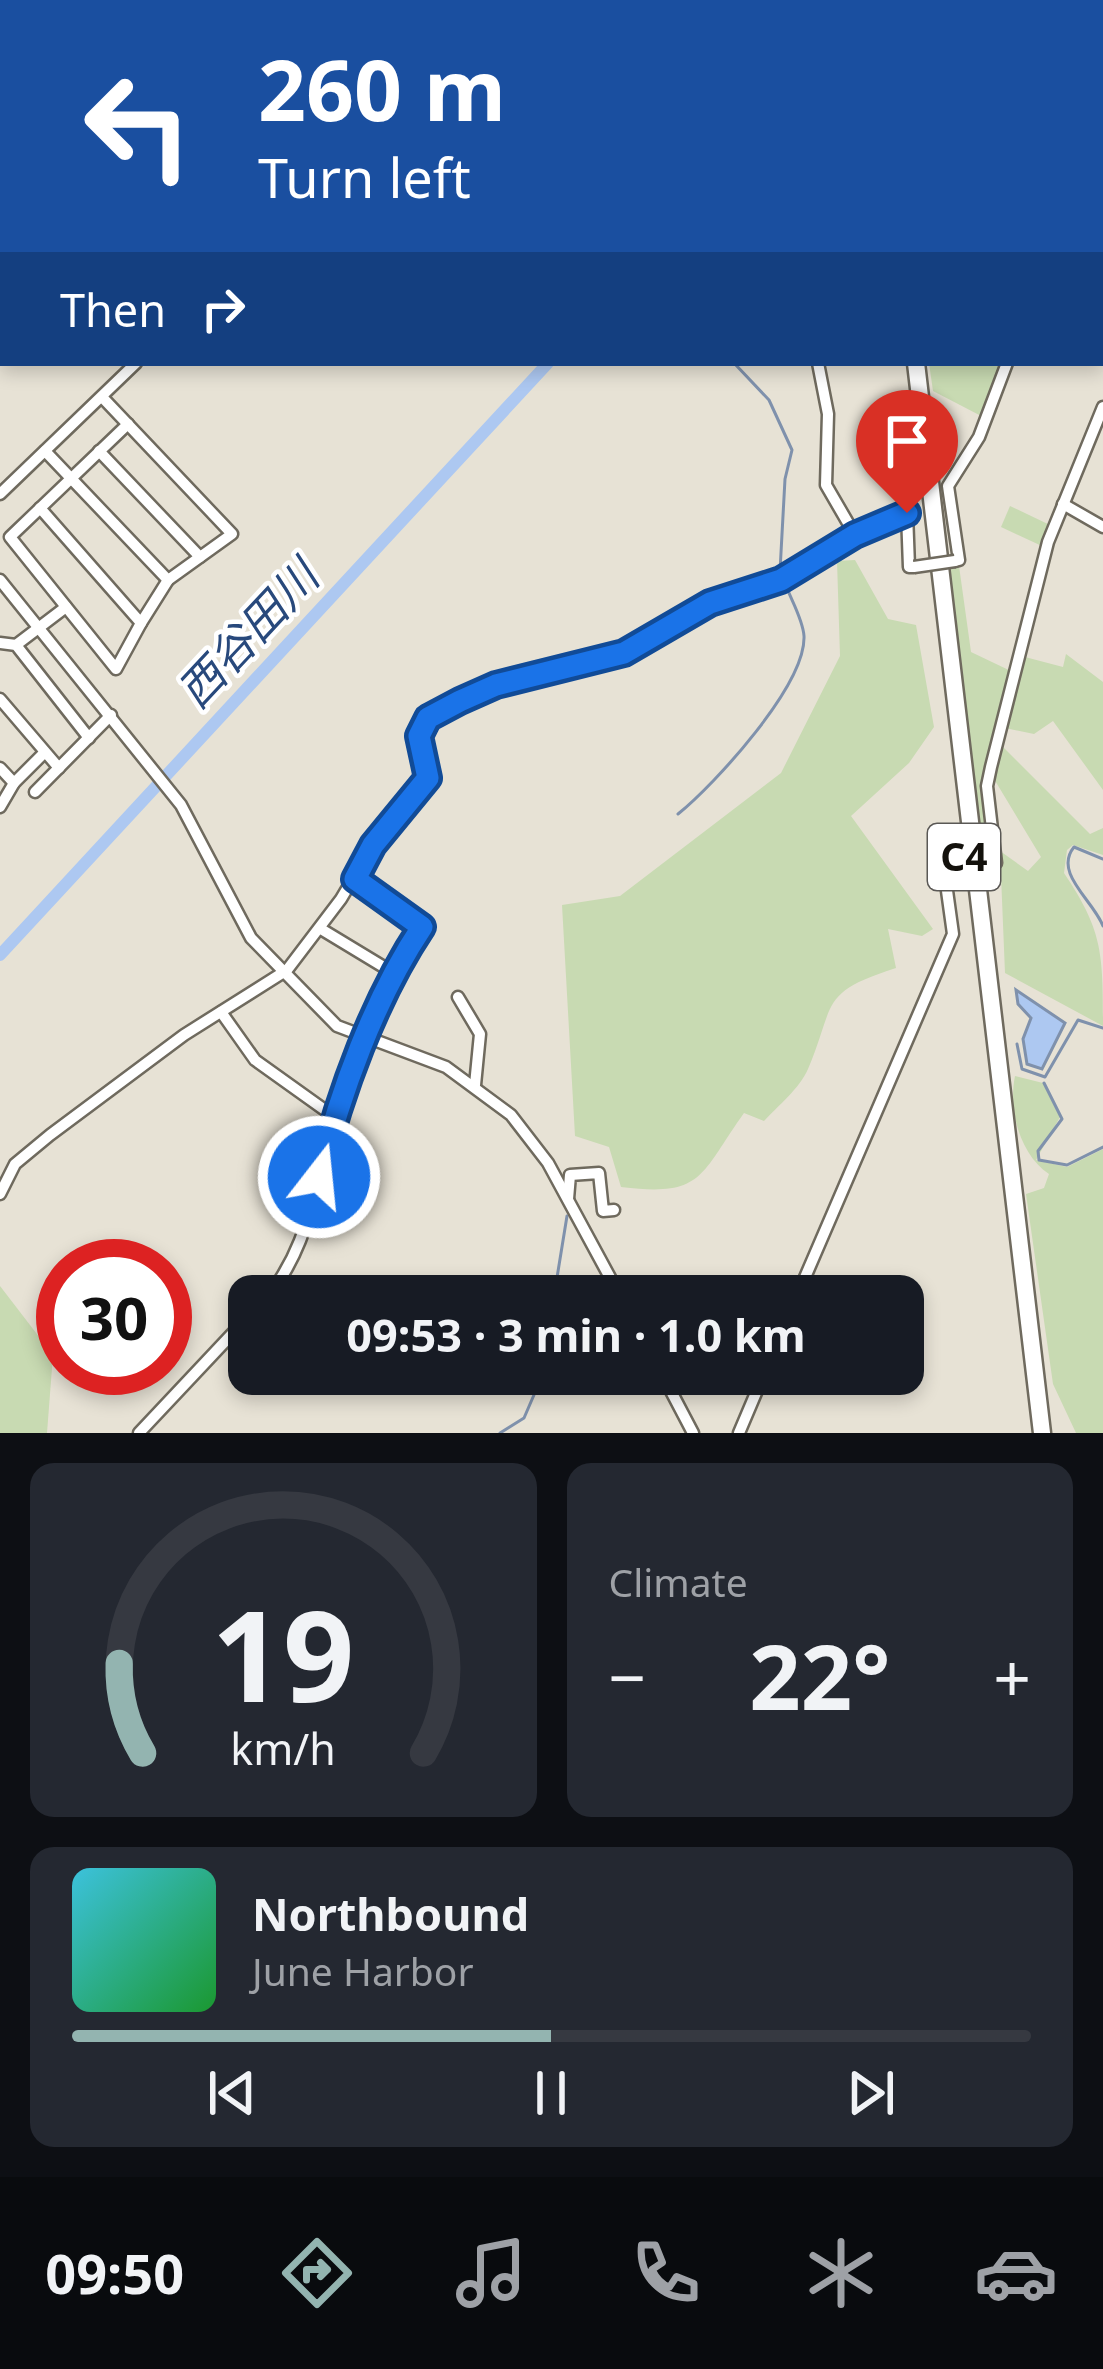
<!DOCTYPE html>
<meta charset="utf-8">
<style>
body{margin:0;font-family:"Noto Sans","Noto Sans JP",sans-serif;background:#242831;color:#f1f3f6;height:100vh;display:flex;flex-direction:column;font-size:45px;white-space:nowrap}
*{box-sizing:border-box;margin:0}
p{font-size:39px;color:#9ea1a6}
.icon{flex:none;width:66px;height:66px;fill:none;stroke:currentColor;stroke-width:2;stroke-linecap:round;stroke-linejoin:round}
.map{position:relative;height:1433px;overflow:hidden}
.drawer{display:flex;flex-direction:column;gap:30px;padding:30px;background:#0d0f14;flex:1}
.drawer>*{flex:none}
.top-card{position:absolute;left:0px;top:0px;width:1104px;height:366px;box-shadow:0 6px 18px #0003;background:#1a4fa0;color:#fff;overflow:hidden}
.speed{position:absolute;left:36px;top:1239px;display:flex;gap:24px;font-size:60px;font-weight:700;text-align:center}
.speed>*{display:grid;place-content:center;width:156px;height:156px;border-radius:50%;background:#171b24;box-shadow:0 6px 18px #0003;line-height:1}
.speed .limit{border:18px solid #d22;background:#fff;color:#111}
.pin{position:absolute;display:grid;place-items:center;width:102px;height:102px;color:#fff;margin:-123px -51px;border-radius:50% 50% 50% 0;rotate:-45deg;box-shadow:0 0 12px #0007}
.pin .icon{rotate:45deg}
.me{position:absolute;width:132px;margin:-66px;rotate:16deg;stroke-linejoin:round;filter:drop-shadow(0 0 9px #0008)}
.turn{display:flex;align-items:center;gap:42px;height:252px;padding:0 60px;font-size:54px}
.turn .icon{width:156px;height:156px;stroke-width:2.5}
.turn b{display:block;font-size:84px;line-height:102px}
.then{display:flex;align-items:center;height:114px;padding:0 60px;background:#0003;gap:24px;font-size:45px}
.big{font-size:90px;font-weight:700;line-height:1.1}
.drawer .widget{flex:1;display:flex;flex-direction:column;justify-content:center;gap:18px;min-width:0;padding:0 42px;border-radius:24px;background:#242831}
.drawer .dial{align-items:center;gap:0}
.dial svg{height:312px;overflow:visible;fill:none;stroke:#363941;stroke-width:7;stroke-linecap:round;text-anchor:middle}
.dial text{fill:#f1f3f6;stroke:none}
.song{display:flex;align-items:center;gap:36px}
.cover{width:144px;height:144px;border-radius:18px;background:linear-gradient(135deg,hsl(190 70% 55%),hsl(130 70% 35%))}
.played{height:12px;border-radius:6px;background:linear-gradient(90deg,#93b4b0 50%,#363941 50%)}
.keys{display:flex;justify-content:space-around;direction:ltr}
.heat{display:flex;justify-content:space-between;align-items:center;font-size:66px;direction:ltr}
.drawer .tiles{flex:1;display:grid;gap:30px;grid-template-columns:1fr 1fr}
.widget:last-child{grid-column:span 2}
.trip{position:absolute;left:228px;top:1275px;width:696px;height:120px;border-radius:24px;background:#171b24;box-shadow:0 6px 18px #0003;font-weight:700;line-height:120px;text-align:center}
.menu{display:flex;height:192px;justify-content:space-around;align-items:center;background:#090b0e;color:#9ea1a6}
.menu .icon{width:84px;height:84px}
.menu .current{color:#93b4b0}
.menu b{font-size:54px;color:#f1f3f6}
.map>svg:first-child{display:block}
</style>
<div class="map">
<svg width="1103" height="1433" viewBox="0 0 1103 1433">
<rect width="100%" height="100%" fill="#e7e2d5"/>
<g fill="#c8dab2">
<polygon points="929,363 1004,363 985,418 933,391"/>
<polygon points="1010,506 1052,526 1044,547 1001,527"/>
<path d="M855,560L888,619L916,625L934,727L909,763L851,816L933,929L922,936L888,929L896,968C818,993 836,1003 808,1069C800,1088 778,1106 764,1121L744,1113C699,1176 704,1197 621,1187L609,1147L575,1136L562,905L620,896L781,773L840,656L837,561Z"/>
<polygon points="959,566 971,652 1015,673 987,764 988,838 979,838 949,568"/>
<polygon points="1066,654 1103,682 1103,790 1053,721 1034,734 1005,728 1025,657 1063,667"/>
<path d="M1000,744L1090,834L1103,828V855L1073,845L1067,850L1064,873C1103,931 1103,953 1103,1026L1005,973L1000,851L1028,871L1041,857L991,774Z"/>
<path d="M1015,1076L1043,1083L1060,1117L1036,1160L1067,1167L1103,1149V1433H1076L1053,1384L1026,1194L1044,1188L1049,1174C1020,1155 1008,1110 1015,1076Z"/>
<polygon points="0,1286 53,1355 47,1433 0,1433"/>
</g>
<polygon fill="#adc8f1" stroke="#7f91ac" stroke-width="3" points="1016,990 1065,1023 1042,1069 1027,1064 1023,1039 1031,1018 1018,1004"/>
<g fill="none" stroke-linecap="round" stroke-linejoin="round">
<g stroke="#7f91ac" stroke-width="3">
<polyline points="734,363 769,400 792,450 785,479 780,571"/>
<path d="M678,814C715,784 806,685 804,636C803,619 790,598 785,583"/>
<path d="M1103,859L1074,847C1053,873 1093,900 1103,926"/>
<polyline points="1017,1044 1022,1069 1045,1077 1078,1020 1103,1028"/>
<polyline points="1044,1083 1062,1119 1038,1151 1039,1160 1067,1165 1103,1147"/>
<polyline points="554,1296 567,1216"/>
<polyline points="500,1433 524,1418 543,1374"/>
</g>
<polyline stroke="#adc8f1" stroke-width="12" points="0,955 548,363"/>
<g stroke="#6f6a5e" stroke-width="15">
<g id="minor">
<polyline points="826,0 831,3"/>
<polyline points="895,0 895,3"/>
<polyline points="949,3 950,0"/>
<polyline points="1101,126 1103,127"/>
<polyline points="1101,321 1103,322"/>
<polyline points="818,363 828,414 826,485 855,535"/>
<polyline points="128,424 10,537 116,669 141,623"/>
<polyline points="45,451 168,580 200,557"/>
<polyline points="99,451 200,557 232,534 102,397"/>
<polyline points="0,494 136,363"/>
<polyline points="1063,504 1103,527"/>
<polyline points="40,508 141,623 168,580"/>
<polyline points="955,561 959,560 948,486 979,437 1007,363"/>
<polyline points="0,580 181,805 251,938 337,1026 446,1067 511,1115 548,1163 620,1296"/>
<polyline points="0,643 16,645 89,738"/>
<polyline points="16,645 66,607"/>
<polyline points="0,699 59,768"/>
<polyline points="0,768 14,783"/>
<polyline points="35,792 111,715"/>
<polyline points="0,807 14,783 44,753"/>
<polyline points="991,863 996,863 987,786 991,767 1048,542 1103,407"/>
<polyline points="321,929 392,972"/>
<polyline points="458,997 480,1034 475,1085"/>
<polyline points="221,1012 255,1060 336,1118"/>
<polyline points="0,1194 15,1164 50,1135 184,1035 287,970 341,899 373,845 429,778 419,736 428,718 461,701 496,685 624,653 710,603 781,580 855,535 907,513 909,567 914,567"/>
<polyline points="568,1199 570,1175 599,1173 603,1211 614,1210"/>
<path d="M269,1296C310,1240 309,1203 329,1141C351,1068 380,990 422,927L355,879"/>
<polyline points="797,1296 953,934 944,869 949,868"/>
<polyline points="662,1374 693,1433"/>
<polyline points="139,1433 249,1316"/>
<polyline points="739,1433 764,1374"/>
</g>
</g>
<g stroke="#6f6a5e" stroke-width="18">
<g id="major">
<polyline points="159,3 161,0"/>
<polyline points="173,3 175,0"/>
<polyline points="0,191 3,188"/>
<polyline points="0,206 3,204"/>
</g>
</g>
<g stroke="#6f6a5e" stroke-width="21">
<g id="highway">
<polyline points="862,0 863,3"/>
<polyline points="916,363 1042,1433"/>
</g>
</g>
<use href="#minor" stroke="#fff" stroke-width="10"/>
<use href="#major" stroke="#fff" stroke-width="14"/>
<use href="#highway" stroke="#fff" stroke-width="16"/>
<g stroke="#6f6a5e" stroke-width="15" stroke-linecap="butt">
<g id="minor-bridge">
<polyline points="914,567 955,561"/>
<polyline points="949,868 991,863"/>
</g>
</g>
<use href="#minor-bridge" stroke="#fff" stroke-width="10"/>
</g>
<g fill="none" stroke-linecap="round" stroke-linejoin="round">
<g stroke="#114b97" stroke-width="30">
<path id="route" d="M319,1177C340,1093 374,999 422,927L355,879L373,845L428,778L419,736L428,718L460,701L496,685L624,653L710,603L781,580L855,535L907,513"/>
</g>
<use href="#route" stroke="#1a73e8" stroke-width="21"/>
</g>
<g text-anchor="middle" stroke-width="9" stroke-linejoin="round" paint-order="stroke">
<rect fill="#fff" stroke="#5a5855" stroke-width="3" x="928" y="824" width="72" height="66" rx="9"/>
<g font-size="39" font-weight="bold" fill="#13110c">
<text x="964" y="871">C4</text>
</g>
<g font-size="45" font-style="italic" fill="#28497c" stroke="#fff">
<text transform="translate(248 634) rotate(-47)" y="16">西谷田川</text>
</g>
</g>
</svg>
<div class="speed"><div class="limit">30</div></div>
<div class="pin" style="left:907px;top:513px;background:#d93025"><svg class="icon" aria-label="arrive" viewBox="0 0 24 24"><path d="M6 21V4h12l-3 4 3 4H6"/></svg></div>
<svg class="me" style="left:319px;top:1177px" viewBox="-20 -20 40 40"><circle r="17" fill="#1a73e8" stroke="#fff" stroke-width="3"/><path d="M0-11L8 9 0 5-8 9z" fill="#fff"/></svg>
<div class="trip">09:53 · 3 min · 1.0 km</div>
<div class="top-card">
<div class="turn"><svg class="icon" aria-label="left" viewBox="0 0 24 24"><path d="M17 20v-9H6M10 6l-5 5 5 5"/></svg><div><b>260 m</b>Turn left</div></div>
<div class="then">Then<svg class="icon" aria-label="right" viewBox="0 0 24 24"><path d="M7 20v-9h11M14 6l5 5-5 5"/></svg></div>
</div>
</div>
<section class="drawer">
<div class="tiles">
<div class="widget dial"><svg viewBox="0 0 100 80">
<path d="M14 69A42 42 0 1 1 86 69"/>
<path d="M14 69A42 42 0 0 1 8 46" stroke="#93b4b0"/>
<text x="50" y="56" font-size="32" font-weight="700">19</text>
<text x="50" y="72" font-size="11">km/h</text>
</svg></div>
<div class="widget"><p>Climate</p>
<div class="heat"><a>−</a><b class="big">22°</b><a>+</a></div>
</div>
<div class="widget">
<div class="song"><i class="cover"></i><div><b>Northbound</b><p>June Harbor</p></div></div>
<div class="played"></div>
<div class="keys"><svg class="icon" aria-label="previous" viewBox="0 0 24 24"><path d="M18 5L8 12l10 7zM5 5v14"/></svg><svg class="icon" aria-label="pause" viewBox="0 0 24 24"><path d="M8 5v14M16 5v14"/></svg><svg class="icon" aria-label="next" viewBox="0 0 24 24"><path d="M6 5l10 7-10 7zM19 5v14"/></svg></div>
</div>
</div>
</section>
<nav class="menu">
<b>09:50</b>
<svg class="icon current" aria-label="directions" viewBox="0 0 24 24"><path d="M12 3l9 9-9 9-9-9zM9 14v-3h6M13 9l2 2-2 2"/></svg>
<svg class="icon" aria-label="music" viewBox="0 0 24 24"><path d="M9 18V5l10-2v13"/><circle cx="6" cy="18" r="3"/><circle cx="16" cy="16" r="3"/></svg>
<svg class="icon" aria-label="phone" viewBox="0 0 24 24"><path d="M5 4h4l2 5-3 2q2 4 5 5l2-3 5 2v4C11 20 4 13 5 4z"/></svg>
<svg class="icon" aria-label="climate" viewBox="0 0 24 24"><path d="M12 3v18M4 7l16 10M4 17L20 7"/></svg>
<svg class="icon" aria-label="car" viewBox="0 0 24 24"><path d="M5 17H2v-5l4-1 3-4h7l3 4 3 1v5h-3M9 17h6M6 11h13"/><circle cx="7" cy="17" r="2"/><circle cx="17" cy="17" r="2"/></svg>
</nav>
